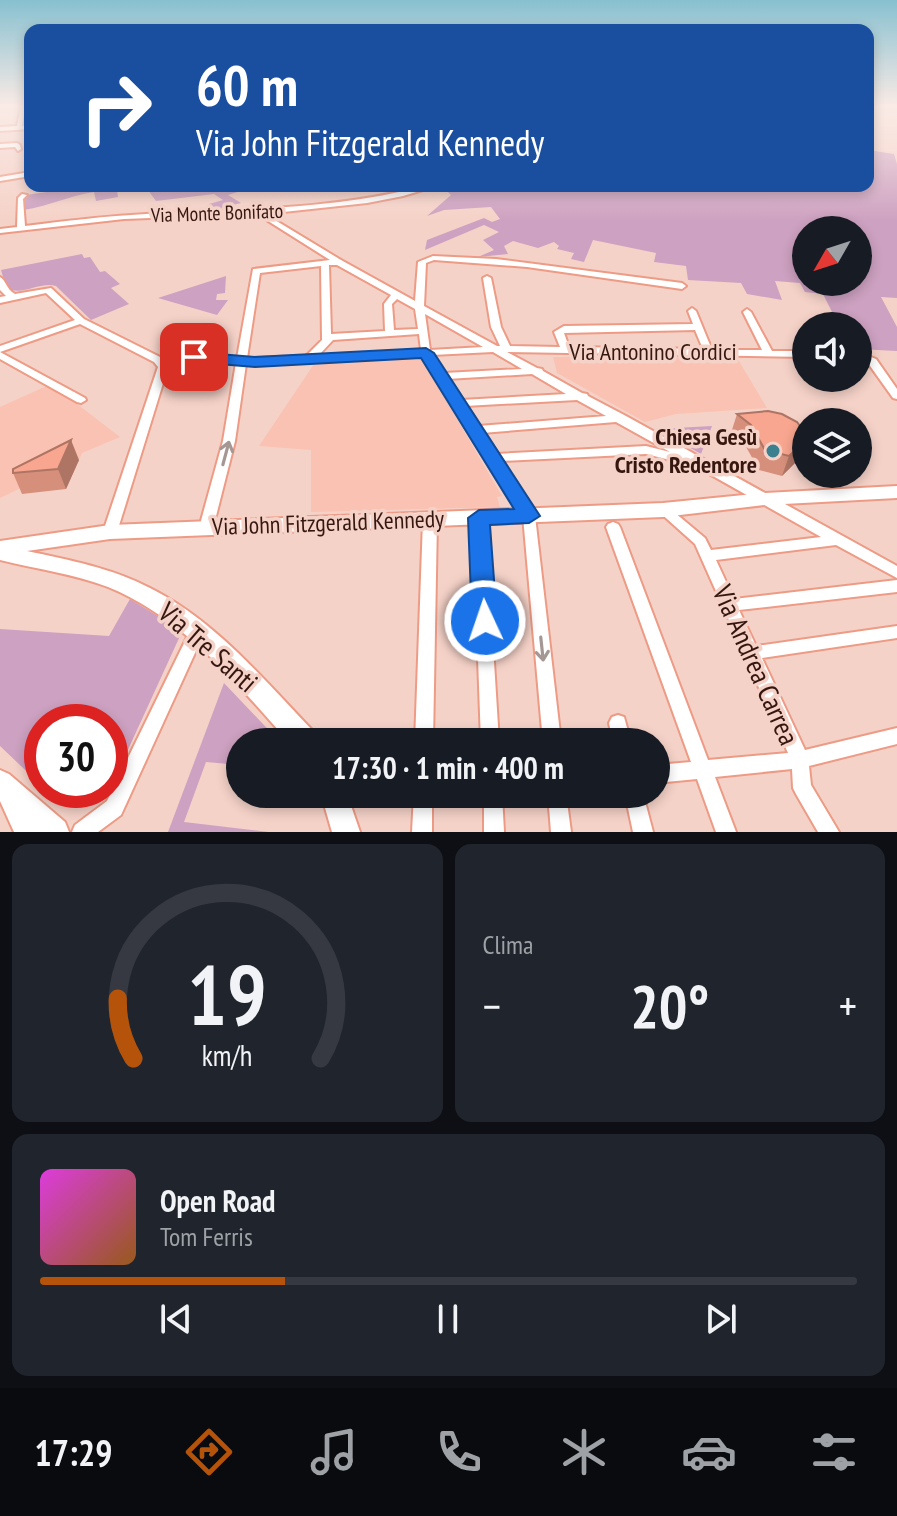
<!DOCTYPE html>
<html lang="it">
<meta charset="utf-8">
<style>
body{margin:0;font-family:"PT Sans Narrow",sans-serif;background:#20242c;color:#f1f3f6;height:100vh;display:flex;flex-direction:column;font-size:30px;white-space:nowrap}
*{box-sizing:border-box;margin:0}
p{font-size:26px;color:#9ea1a6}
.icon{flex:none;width:44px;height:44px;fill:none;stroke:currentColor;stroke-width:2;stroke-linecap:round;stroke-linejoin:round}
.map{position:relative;height:832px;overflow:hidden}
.details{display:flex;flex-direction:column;gap:12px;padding:12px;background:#0d0f14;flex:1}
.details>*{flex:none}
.top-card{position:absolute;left:24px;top:24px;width:850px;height:168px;border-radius:16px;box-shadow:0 4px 12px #0003;background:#1a4fa0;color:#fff;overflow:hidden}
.needle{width:52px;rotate:231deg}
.buttons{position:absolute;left:792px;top:216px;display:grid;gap:16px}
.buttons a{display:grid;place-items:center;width:80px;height:80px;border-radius:50%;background:#171b24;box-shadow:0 4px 12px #0003;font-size:40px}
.speed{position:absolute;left:24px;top:704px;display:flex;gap:16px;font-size:40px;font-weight:700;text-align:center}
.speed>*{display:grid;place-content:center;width:104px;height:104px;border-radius:50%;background:#171b24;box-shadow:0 4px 12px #0003;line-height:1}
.speed .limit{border:12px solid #d22;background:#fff;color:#111}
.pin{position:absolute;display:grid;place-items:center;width:68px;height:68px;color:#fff;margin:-34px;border-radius:16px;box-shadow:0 4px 12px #0006}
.me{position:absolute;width:88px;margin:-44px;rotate:357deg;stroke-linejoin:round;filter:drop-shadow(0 0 6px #0008)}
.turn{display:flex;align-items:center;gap:28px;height:168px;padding:0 40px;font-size:36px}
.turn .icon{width:104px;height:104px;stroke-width:2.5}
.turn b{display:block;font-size:56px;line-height:68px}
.big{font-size:60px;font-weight:600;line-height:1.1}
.details .card{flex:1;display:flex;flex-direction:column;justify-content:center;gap:12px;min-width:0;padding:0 28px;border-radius:16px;background:#20242c}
.details .dial{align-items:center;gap:0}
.dial svg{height:208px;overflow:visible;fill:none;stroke:#363941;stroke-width:7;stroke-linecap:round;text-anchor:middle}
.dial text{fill:#f1f3f6;stroke:none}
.song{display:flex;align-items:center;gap:24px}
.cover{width:96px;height:96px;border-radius:12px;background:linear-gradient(135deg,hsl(300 70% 55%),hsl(30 70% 35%))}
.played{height:8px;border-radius:4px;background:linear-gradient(90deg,#b45309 30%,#363941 30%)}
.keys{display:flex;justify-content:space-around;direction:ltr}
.heat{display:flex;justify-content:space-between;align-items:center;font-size:44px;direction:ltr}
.details .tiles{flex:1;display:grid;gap:12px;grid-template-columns:1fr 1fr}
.card:last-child{grid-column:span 2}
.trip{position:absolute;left:226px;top:728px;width:444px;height:80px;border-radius:40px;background:#171b24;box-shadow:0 4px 12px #0003;font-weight:600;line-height:80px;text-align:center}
.tab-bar{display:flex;height:128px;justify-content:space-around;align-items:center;background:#090b0e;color:#9ea1a6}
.tab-bar .icon{width:56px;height:56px}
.tab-bar .on{color:#b45309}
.tab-bar b{font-size:36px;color:#f1f3f6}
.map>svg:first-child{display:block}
</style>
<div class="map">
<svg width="897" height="832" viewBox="0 0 897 832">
<rect width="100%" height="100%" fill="#f5d2c8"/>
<g fill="#fac2b2">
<polygon points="420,356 502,496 497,497 500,507 311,512 311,450 259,446 314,364"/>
<polygon points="736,356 767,408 676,414 645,422 557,373 553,357"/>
<polygon points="51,384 120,437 82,453 79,460 0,498 0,407"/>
</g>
<g fill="#cda1c1" fill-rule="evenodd">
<path d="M868,150L894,154L897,164V298L881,297L897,327V351L858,349V326H839L823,294L805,292L800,283L775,281L782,300L747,294L741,283L688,280L686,266L654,262L656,253L593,240L584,262L571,259L574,253L557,249L559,246L554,242L538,248L513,241L504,246L508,254L478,257L494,250L483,240L499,232L484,225L425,250L427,240L484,218L492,222L500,219L491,207L444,210L427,216L451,195L442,186H522L526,189L539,186H868ZM806,230H858V282H806Z"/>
<path d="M87,186H141L117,190L118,197L96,201L94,192C67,196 51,206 23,210L21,199L26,195Z"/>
<polygon points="145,186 242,186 247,189 228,195 241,203 213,210 209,204 223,200 214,194 156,201"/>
<path d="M82,254L84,258L90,257L100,272L105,271L120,284L111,288L129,304L91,320L56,286C39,281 20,298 6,287L1,270Z"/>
<polygon points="226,276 225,293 217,294 216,300 228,300 217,315 158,298"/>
<polygon points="712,426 701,454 657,429"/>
<polygon points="130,599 161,618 180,636 110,789 110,722 42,722 42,786 0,746 0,629 109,636"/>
<polygon points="224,683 280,742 240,742 240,765 206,762 184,822 269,832 168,832"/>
</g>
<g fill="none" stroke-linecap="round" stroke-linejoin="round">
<g stroke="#ed9b85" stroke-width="4">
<g id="street">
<polygon points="21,105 25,105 22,126 30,125 30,129 0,131 0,127 17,126"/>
<polygon points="0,144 17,143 20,145 21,149 18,151 15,147 0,148"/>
<polygon points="30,172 30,176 0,181 0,177"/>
<path d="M425,186H436L403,196L367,203L265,214L341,260L415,301L418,262L433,256L496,259L682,283L686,286L682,289L527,267L434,260L426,263L424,306L497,346H500L491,327L483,278L487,276L491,278L501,327L510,346L560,347L554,332L564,326L693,324L688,311L692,308L696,311L712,350H762L743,312L747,309L751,312L772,351H806V357L507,352L537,368L542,369L543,371L582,393L587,394L588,396L626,416L897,566V578L836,545L716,560L734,599L897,580V592L739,610L756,646L897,626V638L762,658L805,750L897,728V744L809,766L811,785L839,832H818L796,794L793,788L792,769L715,777L736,832H716L697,779L656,783V765L691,762L606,527L608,524L613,522L618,524L620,527L708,760L788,753L695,544L657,510L658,507H668L705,538L711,550L821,537L681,458L670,460L646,454L501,461L535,516L561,742H543L523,516L423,356L246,364L235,441L213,528L211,531L206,533L201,531L199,528L223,441L236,363L194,360L165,362L168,367L117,532L115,535L110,537L105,535L103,532L158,367L154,362L80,324L0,352V346L75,320L46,293L0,303V297L6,296L0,290V277C6,280 6,289 15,294L51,288L84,319L160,357L194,354L237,358L253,269L330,260L257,214L124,219L0,233V229L17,227L18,198L22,194L27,195L23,199L25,226C65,221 106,216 146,214C241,209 332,210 425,186ZM329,265H337L391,295L384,304L385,331L331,334ZM321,266L322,340L306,356L247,358L260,273ZM397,299L415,309L418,329L394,330L392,304ZM425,314L483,347L430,350ZM695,330L703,349L569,347L564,333ZM419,334L421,350L318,356L333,340ZM493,352L522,369L444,373L432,355ZM532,374L566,394L461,400L447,379ZM577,400L606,416L478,426L465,406ZM616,422L670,452L646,446L496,454L482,433Z"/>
<path d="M523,186H539C536,189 526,189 523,186Z"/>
<polygon points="0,352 85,398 86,400 81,403 77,402 0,359"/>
<polygon points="858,352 876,359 897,389 897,399 893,398 868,363 858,359"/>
<polygon points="479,513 484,515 485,518 499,742 481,742 473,518 474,515"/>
<polygon points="430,515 435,517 437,520 433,742 415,742 423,520 425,517"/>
<polygon points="197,625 202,627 205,631 121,815 98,832 72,832 75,825 107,801 192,627"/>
<polygon points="618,715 624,717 631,742 613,742 609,723 612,717"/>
<polygon points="414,794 432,794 432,832 412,832"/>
<polygon points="484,794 502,794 504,832 484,832"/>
<polygon points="548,794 566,794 571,832 551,832"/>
<polygon points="625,794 643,794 653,832 633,832"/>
</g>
</g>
<g stroke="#ed9b85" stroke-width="4">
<g id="secondary">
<path d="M897,486V498L765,505L663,517L110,539L27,551C69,560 112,568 150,588C216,621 265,681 315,733L319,742H289C236,683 184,618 108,587C74,574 36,569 0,560V541L110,525L663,503L765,493Z"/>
<polygon points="0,770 9,774 65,822 69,832 14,832 0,801"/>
<polygon points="321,794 347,794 360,832 332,832"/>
</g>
</g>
<use href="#street" fill="#fff" fill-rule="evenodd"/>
<use href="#secondary" fill="#fff" fill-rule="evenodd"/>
</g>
<g fill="#d58f7b">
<polygon points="737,414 806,434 806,444 801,457 782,476 759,470 745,445 731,433"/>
<polygon points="79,460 66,489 22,494 13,473"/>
</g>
<g fill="#ae7464">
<polygon points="71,440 79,460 66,489 58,469"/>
<polygon points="806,440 806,444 801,457 782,476 789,456"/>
</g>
<g fill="#f8a68f" stroke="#ae7464" stroke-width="2">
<polygon points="768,411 782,414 797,422 806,434 806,440 789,456 765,450 751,425 737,414"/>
<polygon points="71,440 58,469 13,473 13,469"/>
</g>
<defs><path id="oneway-shaft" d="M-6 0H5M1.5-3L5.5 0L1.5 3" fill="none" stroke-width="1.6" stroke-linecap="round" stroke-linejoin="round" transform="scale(2)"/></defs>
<g stroke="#a59793">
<use href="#oneway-shaft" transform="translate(226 453) rotate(-75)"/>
<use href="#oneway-shaft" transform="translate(542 649) rotate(84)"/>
</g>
<linearGradient id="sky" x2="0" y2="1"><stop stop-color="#88c0d0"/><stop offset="0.48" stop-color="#faebe6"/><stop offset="1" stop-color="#faebe6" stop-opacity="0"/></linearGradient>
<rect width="897" height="221" fill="url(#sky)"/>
<polygon fill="#1a73e8" stroke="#114b97" stroke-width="2" points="426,348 434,353 540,516 529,523 490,525 497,621 494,628 485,631 476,628 472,621 468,518 479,510 514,509 421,358 255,367 194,362 186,357 194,352 255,357"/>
<circle fill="#3c7f8f" stroke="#f5d2c8" stroke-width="3" cx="773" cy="451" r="8"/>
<g text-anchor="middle" stroke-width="7" stroke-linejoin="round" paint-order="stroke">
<g font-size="20" fill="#36170f" stroke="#f5d2c8">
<text transform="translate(217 213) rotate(-2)" y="7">Via Monte Bonifato</text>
</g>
<g font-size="24" fill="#36170f" stroke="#f5d2c8">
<text x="653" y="360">Via Antonino Cordici</text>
<text transform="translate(328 523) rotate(-2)" y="8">Via John Fitzgerald Kennedy</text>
</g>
<g font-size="24" font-weight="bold" fill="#36170f" stroke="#f5d2c8" text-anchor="end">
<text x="757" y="445">Chiesa Gesù<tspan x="757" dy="28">Cristo Redentore</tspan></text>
</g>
<g font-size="28" fill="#36170f" stroke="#f5d2c8">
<text transform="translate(208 647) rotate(41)" y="10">Via Tre Santi</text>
<text transform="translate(756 665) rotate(66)" y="10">Via Andrea Carrea</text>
</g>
</g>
</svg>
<div class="buttons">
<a><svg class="needle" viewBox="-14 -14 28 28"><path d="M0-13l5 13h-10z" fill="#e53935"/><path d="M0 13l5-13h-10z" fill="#9ea1a6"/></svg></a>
<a><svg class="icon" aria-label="sound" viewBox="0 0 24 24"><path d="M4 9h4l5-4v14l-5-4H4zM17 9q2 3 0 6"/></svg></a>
<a><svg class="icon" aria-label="layers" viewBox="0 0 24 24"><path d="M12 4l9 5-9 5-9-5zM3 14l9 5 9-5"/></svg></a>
</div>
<div class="speed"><div class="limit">30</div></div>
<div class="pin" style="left:194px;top:357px;background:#d93025"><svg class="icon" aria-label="arrive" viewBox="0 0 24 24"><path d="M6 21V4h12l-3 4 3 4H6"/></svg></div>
<svg class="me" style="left:485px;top:621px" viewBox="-20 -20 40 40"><circle r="17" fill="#1a73e8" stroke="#fff" stroke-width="3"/><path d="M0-11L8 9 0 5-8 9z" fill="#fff"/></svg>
<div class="trip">17:30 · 1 min · 400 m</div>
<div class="top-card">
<div class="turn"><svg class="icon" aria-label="right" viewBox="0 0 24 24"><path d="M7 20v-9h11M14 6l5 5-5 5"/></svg><div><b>60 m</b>Via John Fitzgerald Kennedy</div></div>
</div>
</div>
<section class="details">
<div class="tiles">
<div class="card dial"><svg viewBox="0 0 100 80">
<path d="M14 69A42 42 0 1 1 86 69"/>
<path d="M14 69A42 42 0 0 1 8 46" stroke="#b45309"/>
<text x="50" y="56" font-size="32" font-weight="700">19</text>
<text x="50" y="72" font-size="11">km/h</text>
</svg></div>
<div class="card"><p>Clima</p>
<div class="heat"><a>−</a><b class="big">20°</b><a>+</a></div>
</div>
<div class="card">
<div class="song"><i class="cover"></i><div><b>Open Road</b><p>Tom Ferris</p></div></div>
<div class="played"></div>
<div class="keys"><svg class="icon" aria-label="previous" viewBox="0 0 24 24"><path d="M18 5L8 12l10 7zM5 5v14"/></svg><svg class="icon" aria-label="pause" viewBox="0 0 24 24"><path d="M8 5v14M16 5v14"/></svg><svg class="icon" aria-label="next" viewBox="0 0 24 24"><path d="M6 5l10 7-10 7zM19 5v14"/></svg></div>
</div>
</div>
</section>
<nav class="tab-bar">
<b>17:29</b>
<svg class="icon on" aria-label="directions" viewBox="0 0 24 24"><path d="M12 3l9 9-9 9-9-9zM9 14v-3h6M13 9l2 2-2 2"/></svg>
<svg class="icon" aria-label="music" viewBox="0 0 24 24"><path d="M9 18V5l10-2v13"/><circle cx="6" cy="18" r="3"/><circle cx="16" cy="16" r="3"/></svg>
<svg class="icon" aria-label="phone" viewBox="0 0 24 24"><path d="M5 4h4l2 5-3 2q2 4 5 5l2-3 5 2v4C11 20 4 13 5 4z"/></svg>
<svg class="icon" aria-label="climate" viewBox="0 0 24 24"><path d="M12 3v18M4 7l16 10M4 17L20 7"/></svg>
<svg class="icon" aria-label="car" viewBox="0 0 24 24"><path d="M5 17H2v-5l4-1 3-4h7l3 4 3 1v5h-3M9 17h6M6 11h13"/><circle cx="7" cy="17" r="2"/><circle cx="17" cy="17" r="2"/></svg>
<svg class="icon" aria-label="filters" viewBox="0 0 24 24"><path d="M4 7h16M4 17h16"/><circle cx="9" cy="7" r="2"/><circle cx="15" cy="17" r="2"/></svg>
</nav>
